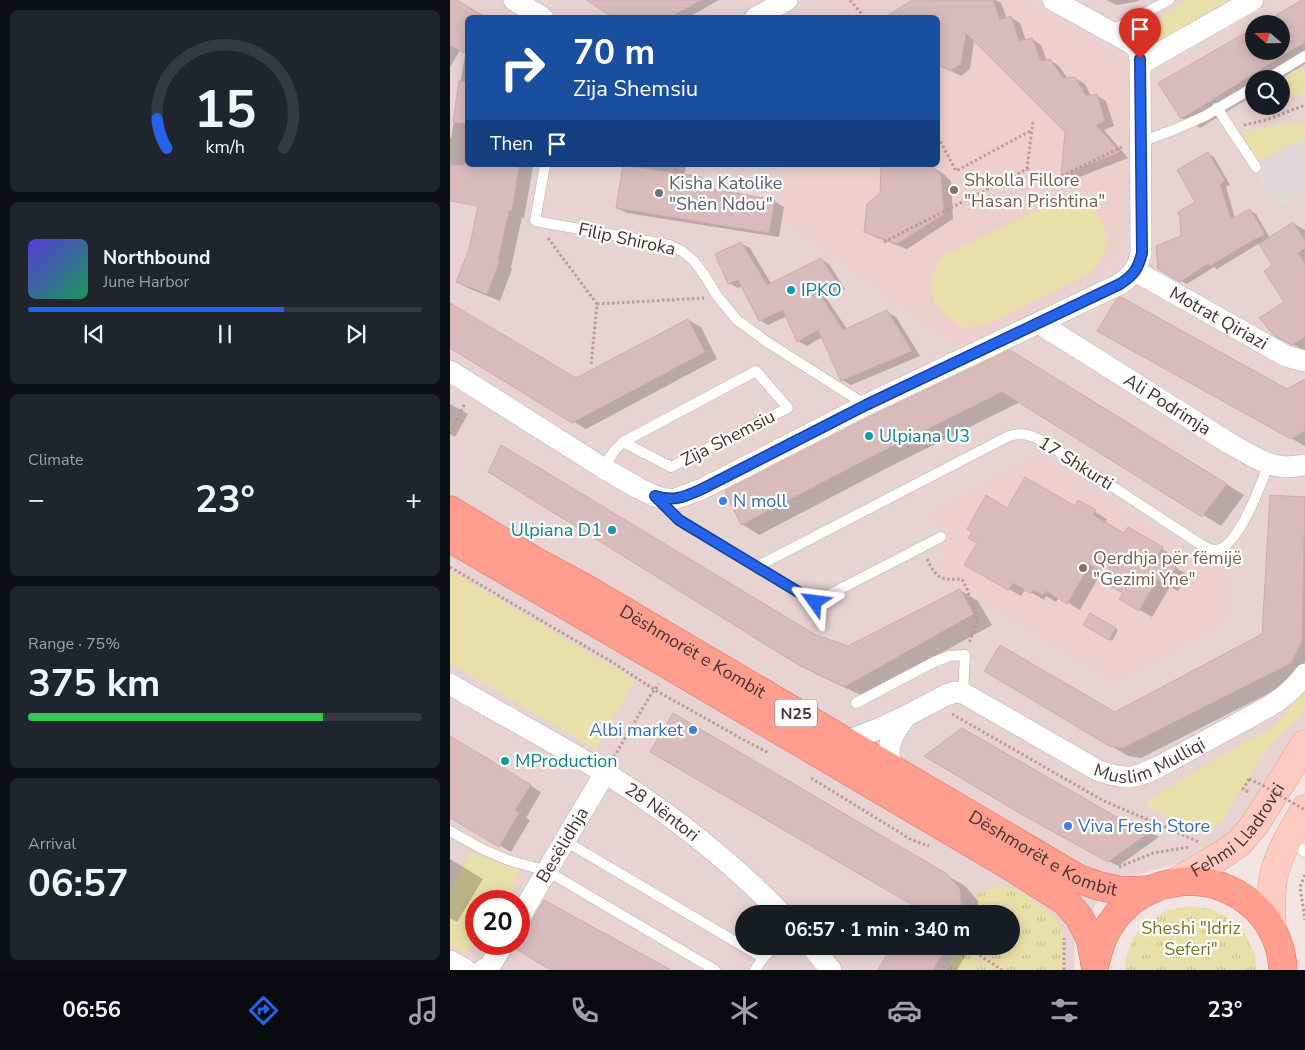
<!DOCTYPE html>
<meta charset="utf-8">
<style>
body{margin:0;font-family:"Nunito Sans",sans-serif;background:#20242c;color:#f1f3f6;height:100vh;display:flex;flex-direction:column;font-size:19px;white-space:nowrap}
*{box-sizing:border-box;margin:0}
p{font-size:16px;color:#9ea1a6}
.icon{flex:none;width:28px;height:28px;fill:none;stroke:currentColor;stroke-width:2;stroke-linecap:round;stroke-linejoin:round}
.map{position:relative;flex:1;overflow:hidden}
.drawer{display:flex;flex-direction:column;gap:10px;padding:10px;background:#0d0f14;width:450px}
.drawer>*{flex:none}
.banner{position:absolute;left:15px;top:15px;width:475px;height:152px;border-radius:8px;box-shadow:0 2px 12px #0003;background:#1a4fa0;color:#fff;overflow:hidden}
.needle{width:32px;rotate:290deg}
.fabs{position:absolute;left:795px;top:15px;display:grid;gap:10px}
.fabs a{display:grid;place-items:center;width:45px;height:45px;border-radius:50%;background:#171b24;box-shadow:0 2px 12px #0003;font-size:25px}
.speed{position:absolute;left:15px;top:890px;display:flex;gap:10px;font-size:25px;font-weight:700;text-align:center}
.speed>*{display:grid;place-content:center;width:65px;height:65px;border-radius:50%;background:#171b24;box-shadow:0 2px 12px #0003;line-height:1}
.speed .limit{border:8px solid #d22;background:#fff;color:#111}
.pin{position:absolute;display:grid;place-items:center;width:42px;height:42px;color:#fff;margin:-51px -21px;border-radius:50% 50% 50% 0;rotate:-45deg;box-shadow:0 0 5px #0007}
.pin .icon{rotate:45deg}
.me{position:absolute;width:55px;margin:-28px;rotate:301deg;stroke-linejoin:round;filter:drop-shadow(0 0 4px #0008)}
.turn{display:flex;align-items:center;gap:18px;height:105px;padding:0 25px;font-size:22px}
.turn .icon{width:65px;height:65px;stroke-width:2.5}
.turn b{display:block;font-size:35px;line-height:42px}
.then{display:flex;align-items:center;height:48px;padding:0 25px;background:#0003;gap:10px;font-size:19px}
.big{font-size:38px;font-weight:700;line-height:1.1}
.drawer .tile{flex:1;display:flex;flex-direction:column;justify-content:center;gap:8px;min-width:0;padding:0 18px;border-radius:8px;background:#20242c}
.drawer .dial{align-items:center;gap:0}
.dial svg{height:130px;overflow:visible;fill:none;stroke:#363941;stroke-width:7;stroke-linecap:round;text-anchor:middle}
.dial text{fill:#f1f3f6;stroke:none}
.song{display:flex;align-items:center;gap:15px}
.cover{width:60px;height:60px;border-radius:8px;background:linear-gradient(135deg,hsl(250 70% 55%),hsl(150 70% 35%))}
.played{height:5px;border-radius:2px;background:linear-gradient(90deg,#2563eb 65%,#363941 65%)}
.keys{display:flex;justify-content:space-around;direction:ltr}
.heat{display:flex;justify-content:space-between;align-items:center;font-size:28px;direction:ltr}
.charge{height:8px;border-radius:4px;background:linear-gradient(90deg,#34c759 75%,#363941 0)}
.trip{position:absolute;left:285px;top:905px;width:285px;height:50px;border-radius:25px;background:#171b24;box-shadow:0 2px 12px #0003;font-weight:700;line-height:50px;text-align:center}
.menu{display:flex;height:80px;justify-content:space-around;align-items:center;background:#090b0e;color:#9ea1a6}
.menu .icon{width:35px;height:35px}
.menu .on{color:#2563eb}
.menu b{font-size:22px;color:#f1f3f6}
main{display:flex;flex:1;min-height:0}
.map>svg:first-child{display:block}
</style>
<main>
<section class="drawer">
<div class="tile dial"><svg viewBox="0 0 100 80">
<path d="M14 69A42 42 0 1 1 86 69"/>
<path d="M14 69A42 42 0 0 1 8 51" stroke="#2563eb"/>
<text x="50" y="56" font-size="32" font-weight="700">15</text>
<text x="50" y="72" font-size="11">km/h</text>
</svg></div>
<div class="tile">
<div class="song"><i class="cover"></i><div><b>Northbound</b><p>June Harbor</p></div></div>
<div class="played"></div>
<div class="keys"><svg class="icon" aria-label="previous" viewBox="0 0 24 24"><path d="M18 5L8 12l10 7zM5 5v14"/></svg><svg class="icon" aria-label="pause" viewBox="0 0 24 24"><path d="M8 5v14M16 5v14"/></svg><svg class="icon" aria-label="next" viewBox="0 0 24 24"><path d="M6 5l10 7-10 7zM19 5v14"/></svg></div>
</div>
<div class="tile"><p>Climate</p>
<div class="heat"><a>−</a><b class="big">23°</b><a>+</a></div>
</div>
<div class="tile"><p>Range · 75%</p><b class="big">375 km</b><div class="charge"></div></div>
<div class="tile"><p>Arrival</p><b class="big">06:57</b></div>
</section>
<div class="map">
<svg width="855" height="970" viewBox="0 0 855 970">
<defs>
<pattern id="park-tufts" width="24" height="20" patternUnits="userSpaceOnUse" patternTransform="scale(1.25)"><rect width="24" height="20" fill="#e9e0a9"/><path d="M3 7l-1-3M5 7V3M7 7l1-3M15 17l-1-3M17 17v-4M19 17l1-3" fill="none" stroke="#c9c192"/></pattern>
</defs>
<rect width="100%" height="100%" fill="#f2e4e3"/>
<path fill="#e7d3d1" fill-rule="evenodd" d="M0,0H855V731L777,841L730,863L664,881L625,932L624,970H0ZM18,18H488V165H18ZM804,24H831V51H804ZM804,79H831V106H804ZM26,901H69V944H26ZM294,914H561V946H294Z"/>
<g fill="#edd0cc">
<polygon points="380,0 573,0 681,63 680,144 672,241 664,258 642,279 512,345 495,336 479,326 330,216 336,165 488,165 488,18 350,17"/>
<polygon points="588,455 754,563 776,565 778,618 666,682 490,572 499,528 477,516"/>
</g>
<g fill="#e9e0a9">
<polygon points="735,0 777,0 698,50 685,36"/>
<polygon points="855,67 855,94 831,100 831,80"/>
<polygon points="842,123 855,123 855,137 814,158 807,160 799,148 793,131 799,131"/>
<path d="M612,199L631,204L644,209L653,221L657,240L653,255L645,268L637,275L545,320L530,326L514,328C490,314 473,296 487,267C489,262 494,258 497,254Z"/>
<polygon points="0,571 185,680 145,749 0,663"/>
<polygon points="855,684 855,707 850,716 818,747 773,819 756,832 738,829 693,803 778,752 823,727 838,711"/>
<polygon points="20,853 71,870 56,901 26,901 26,943 14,953 0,946 0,892"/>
</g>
<g fill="url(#park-tufts)">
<polygon points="548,886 568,890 604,917 611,927 614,938 614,970 496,970 512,946 561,946 561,914 526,914 528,894"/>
<polygon points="740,906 761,909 781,919 795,934 805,954 807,970 675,970 676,958 684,937 699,921 718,910"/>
</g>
<polygon fill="#dfd9d9" points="855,137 855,146 853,147 852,153 855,154 855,192 826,209 803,169"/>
<g fill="#0003">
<polygon points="0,0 5,0 18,18 18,37 0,67"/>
<polygon points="137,0 269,0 237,18 166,18"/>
<polygon points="465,0 545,0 551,3 557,19 560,17 570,23 576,41 582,39 591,45 597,61 600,60 609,66 618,79 625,78 635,84 641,96 646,95 656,101 664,126 654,130 678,158 622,180 612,175 617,131 524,40 520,69 511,76 488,64 488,18"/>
<polygon points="656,0 690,0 685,2 667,5"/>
<polygon points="855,0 855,64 830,79 804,79 804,95 750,128 732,118 804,51 831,51"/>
<polygon points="18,38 18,165 79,165 83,167 74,218 72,217 61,268 62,269 50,301 20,289 7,282 20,249 29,207 0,188 0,138 1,138"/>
<polygon points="758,154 764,157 780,185 776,187 785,218 800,210 806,214 820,238 843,223 855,230 855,351 826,335 836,303 824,266 810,243 767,269 764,267 737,284 709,269 732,237 747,203"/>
<polygon points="174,165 236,165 234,176 252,178 262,184 261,190 324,201 334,207 329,237 177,213 167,208"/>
<polygon points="432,165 480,165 495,175 501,181 503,219 457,249 425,237 416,231 431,193"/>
<polygon points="291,243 300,248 322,285 371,259 379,264 395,289 376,298 397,329 437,312 446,317 470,356 401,385 392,380 372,337 357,346 348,341 337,316 318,325 310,320 292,286 288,288 279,283"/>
<polygon points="0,304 126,379 238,320 251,327 267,359 136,429 0,347"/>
<polygon points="667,341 837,390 855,381 855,446"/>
<polygon points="578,362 794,495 771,526 570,402 439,467 309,535 292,524"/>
<polygon points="0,404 18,414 5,437 0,434"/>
<polygon points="821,496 855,498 855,675 691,758 678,756 660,745 814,634"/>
<polygon points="629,502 657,519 655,523 674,535 678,529 724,556 719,564 738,575 728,591 720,587 702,617 671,599 674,593 667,580 652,571 630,610 609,597 606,602 596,596 594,600 576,589 571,596 516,564 558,509 625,508"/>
<polygon points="510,590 528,601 542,625 413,696 366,674 348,663 368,637 398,648"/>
<polygon points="640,614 668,630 662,641 634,625"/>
<polygon points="224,715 515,886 528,901 529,914 463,914 468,906"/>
<polygon points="0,737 91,792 76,818 80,820 61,852 0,816"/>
<polygon points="664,817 701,833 709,837 668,866 582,819"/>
<polygon points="0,859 33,879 7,922 0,918"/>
<polygon points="443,946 521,946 507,970 429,970"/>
</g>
<g fill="#d8bbbb" stroke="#d0abab">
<polygon points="0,0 7,0 37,18 18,18 18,55 0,45"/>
<polygon points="136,0 251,0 219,18 164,18"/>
<polygon points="462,0 543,0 550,20 561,16 569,41 582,38 591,61 600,59 613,78 625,77 636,96 647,94 655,121 646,125 670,152 611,176 615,132 516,33 511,64 501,71 488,65 488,18 434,18"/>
<polygon points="852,0 855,0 855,42 731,119 708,83 804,28 804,51 831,51 831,24 811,24"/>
<polygon points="9,81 18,82 18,124 3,122"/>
<polygon points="758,152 775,181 770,184 781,219 800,209 815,234 791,247 760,266 758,264 730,282 708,269 706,246 731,236 730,217 728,212 745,202 727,170"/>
<polygon points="0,165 69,165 62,211 59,211 48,260 50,261 37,294 6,282 19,249 28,206 0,201"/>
<polygon points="173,165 252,177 251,187 325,200 319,233 166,208"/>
<polygon points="431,165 480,165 491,175 494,214 447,244 414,232 417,204 430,193"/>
<polygon points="843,222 855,240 855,248 848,253 855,264 855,337 842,345 825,336 809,318 834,302 814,271 822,265 809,244"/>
<polygon points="291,242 317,285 371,258 388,284 369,293 393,330 437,310 462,351 391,381 368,330 347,342 333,310 309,321 288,280 278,284 265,254"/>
<polygon points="671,297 837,389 855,379 855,431 841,439 647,331 666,300"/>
<polygon points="0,303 126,378 238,319 255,352 122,423 0,348"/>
<polygon points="560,350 777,484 752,517 552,392 421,457 291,525 275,491 422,416"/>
<polygon points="51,445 366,635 398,646 510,589 524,614 394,687 347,664 38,472"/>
<polygon points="575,477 625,506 628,500 646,510 643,515 674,533 678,527 713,547 707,556 726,567 715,585 707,580 689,611 669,599 673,593 661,587 665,580 640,565 617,604 596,591 593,595 583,590 581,594 563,583 558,590 514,565 527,543 518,538 522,532 517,529 536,495 557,508"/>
<polygon points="820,495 855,497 852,641 841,663 673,748 659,746 534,671 550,645 665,712 812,634"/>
<polygon points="640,613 666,628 659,640 633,625"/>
<polygon points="223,713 497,874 510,889 512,914 462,914 466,907 200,752"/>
<polygon points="512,728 665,816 701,831 658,862 571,814 474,756"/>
<polygon points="0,736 81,785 65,810 69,813 49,847 0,818"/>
<polygon points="94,900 221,970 101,970 64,948 65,944 69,944 69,935 72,930 76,929 80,924"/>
<polygon points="442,946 497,946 483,970 428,970"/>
</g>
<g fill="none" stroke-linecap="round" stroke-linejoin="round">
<g stroke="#c1aaa8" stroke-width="11">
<g id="service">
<polyline points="661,31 719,0"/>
<polyline points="817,79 855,56"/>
<polyline points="767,108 806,167"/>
<polyline points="691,142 726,129 755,116 804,87"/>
<polyline points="95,165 85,221 219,245 232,251 244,261 253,273 268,297 287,320 317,342 416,405"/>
<polyline points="153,468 165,450 173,442 306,371 338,408 221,467 173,442"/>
<path d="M209,500L229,520L306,567L559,436C574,432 579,435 593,441L750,544C754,546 760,550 764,550C787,551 812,482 819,463"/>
<polyline points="306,567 365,602 491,537"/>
<polyline points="406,703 484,662 499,656 515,655 513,693"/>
<polyline points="0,831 34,850 58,860 97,871 265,970"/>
<polyline points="840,840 855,852"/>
<polyline points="115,841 313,958"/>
<polyline points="305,970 313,958 325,946"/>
</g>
</g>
<g stroke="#c1aaa8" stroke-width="22">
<g id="minor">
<polyline points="64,0 93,18"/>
<polyline points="305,18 337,0"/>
<polyline points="690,59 697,60 803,0"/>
<path id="s1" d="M685,271L836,356L855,361"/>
<path id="s2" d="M589,323L779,443C796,452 815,466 835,467C841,467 848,466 855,465"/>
<path d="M0,371L153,468L190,489L205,496L214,499H225L252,489L416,405L670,284C683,275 688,268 691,253L690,59L688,49L681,43L603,0"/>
<path id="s3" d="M0,684C51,714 104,742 155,773C219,812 279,860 332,914"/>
<path id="s4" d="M395,742L428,729L456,716L496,695L505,692L513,693L647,770C677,781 684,779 712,765L818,707C833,698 845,688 855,674"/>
<path d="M447,773C444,767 439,761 439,754C438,740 448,727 456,716"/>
<path id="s5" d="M69,918L155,773"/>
<polyline points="361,946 381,970"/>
<polyline points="0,961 16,970"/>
<polyline points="33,970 40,966 53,944"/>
</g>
</g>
<g stroke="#dea196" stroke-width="29">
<g id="secondary">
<path id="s6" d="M727,881L767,858L789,843L806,823L855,744"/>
<path d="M822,928C820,905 820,880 829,858C836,841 846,825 855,809"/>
</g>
</g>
<g stroke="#e96a5a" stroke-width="29">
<g id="primary">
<path id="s7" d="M0,510L83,560L133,587L629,879L649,886L671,891L699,890"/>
<polyline points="0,538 222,667 560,866 615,901 629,917 640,938 645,963"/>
<path d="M645,964C648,952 651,939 658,928C692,871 772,865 814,917C826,933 832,949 833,970"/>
</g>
</g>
<g stroke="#c19896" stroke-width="3" stroke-dasharray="2.5 2.5" stroke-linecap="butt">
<polyline points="400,0 415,18"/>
<polyline points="794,125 816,120 855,105"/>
<polyline points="488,137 506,171 582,130"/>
<polyline points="577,169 583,121"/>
<polyline points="98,238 147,304 141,366"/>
<polyline points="434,242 577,169 599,182 672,147"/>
<polyline points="147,304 254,298"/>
<polyline points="0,434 15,403"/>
<path d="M477,559C487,579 490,580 512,579L517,589L528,620L519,643"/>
<polyline points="0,567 162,662 205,690 294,740 319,753"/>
<polyline points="502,714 652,800 749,842"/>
<polyline points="164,757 200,696 209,684"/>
<polyline points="361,778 462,840 479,846"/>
<polyline points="799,779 793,789 800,793"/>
<polyline points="669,867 703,853 739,847"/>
<polyline points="855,875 850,887 855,920"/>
<polyline points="517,947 552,970"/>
<polyline points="614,970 614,938"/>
</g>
<use href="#service" stroke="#fff" stroke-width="10"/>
<use href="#minor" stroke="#fff" stroke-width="21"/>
<use href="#secondary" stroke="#ffcbc0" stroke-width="28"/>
<use href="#primary" stroke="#ff9d8f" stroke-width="28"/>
<polyline stroke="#c19896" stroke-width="3" stroke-dasharray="2.5 2.5" stroke-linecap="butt" points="799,779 812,785 855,810"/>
</g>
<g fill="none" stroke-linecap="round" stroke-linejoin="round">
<g stroke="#184099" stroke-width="12">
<path id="route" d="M365,602L229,520L205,496C224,502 234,497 252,489L416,405L670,284C684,275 688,269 692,253L690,59"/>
</g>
<use href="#route" stroke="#2563eb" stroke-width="9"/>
</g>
<g fill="#8d6e63" stroke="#fff" stroke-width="2">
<circle cx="504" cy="190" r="5"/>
<circle cx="633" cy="568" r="5"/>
</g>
<circle fill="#6b7280" stroke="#fff" stroke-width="2" cx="209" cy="193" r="5"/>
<g fill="#0f9aa8" stroke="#fff" stroke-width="2">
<circle cx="341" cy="290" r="5"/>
<circle cx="419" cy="436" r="5"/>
<circle cx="162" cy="530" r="5"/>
<circle cx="55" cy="761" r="5"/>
</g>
<g fill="#3f7fe0" stroke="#fff" stroke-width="2">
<circle cx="273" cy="501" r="5"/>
<circle cx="243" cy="730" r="5"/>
<circle cx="618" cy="826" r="5"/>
</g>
<g text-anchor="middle" stroke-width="4.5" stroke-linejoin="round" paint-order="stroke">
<rect fill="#fff" stroke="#7c7070" stroke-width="1" x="325" y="699.5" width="42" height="27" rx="4"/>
<g font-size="16" font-weight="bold" fill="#433">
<text x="346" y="719">N25</text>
</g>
<g font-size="18" fill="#785e54" stroke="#fff" text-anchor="start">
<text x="514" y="186">Shkolla Fillore<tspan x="514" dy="21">"Hasan Prishtina"</tspan></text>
<text x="643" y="564">Qerdhja për fëmijë<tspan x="643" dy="21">"Gezimi Yne"</tspan></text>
</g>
<g font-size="18" fill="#5b616d" stroke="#fff" text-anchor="start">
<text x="219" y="189">Kisha Katolike<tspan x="219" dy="21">"Shën Ndou"</tspan></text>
</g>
<g font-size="18" fill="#433" stroke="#fff">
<text transform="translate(177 239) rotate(12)" y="6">Filip Shiroka</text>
<text dy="6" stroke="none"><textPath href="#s1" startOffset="96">Motrat Qiriazi</textPath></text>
<text dy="6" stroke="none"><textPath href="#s2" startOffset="152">Ali Podrimja</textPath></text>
<text transform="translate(278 438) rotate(-27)" y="6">Zija Shemsiu</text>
<text transform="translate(626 463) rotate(32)" y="6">17 Shkurti</text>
<text dy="6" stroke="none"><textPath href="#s7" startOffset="281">Dëshmorët e Kombit</textPath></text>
<text dy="6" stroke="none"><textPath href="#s4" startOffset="340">Muslim Mulliqi</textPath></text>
<text dy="6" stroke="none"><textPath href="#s3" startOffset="248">28 Nëntori</textPath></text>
<text dy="6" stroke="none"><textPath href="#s6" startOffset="81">Fehmi Lladrovci</textPath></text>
<text dy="6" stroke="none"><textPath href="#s5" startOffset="85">Besëlidhja</textPath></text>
<text dy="6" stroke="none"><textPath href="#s7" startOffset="686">Dëshmorët e Kombit</textPath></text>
</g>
<g font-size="18" fill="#0d838f" stroke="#fff" text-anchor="start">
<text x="351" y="296">IPKO</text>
<text x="429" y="442">Ulpiana U3</text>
<text x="152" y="536" text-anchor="end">Ulpiana D1</text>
<text x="65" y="767">MProduction</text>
</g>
<g font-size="18" fill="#366cbe" stroke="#fff" text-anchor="start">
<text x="283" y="507">N moll</text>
<text x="233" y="736" text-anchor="end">Albi market</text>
<text x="628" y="832">Viva Fresh Store</text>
</g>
<g font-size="18" fill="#767824" stroke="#fff">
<text x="741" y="934">Sheshi "Idriz<tspan x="741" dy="21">Seferi"</tspan></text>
</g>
</g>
</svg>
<div class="fabs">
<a><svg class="needle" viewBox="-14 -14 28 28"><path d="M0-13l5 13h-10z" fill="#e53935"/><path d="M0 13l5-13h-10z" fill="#9ea1a6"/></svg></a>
<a><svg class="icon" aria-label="search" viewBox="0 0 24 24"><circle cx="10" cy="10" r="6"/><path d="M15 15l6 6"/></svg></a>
</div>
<div class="speed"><div class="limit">20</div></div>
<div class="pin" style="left:690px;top:59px;background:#d93025"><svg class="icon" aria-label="arrive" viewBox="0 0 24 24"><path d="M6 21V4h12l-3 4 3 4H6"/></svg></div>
<svg class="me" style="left:365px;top:602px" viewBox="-20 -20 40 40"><path d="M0-17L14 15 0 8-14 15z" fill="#2563eb" stroke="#fff" stroke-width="4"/></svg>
<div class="trip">06:57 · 1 min · 340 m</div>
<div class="banner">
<div class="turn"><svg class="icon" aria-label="right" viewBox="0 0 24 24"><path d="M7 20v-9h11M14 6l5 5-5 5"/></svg><div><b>70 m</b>Zija Shemsiu</div></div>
<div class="then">Then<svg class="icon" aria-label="arrive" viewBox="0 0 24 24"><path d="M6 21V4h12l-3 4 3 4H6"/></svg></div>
</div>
</div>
</main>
<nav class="menu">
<b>06:56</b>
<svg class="icon on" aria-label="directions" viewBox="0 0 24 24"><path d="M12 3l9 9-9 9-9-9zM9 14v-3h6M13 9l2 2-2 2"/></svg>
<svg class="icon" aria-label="music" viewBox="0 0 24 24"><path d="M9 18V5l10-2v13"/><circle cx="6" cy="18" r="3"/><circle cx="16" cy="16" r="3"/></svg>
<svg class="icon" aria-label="phone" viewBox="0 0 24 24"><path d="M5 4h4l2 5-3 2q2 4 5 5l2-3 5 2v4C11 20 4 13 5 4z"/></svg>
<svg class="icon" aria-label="climate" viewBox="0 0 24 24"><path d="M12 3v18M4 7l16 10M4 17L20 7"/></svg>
<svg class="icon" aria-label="car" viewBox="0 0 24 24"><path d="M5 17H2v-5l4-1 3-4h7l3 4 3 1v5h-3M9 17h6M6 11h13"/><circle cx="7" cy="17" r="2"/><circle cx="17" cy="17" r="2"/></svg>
<svg class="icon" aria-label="filters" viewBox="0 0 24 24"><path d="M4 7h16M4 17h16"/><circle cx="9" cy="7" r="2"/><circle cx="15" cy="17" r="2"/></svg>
<b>23°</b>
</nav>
